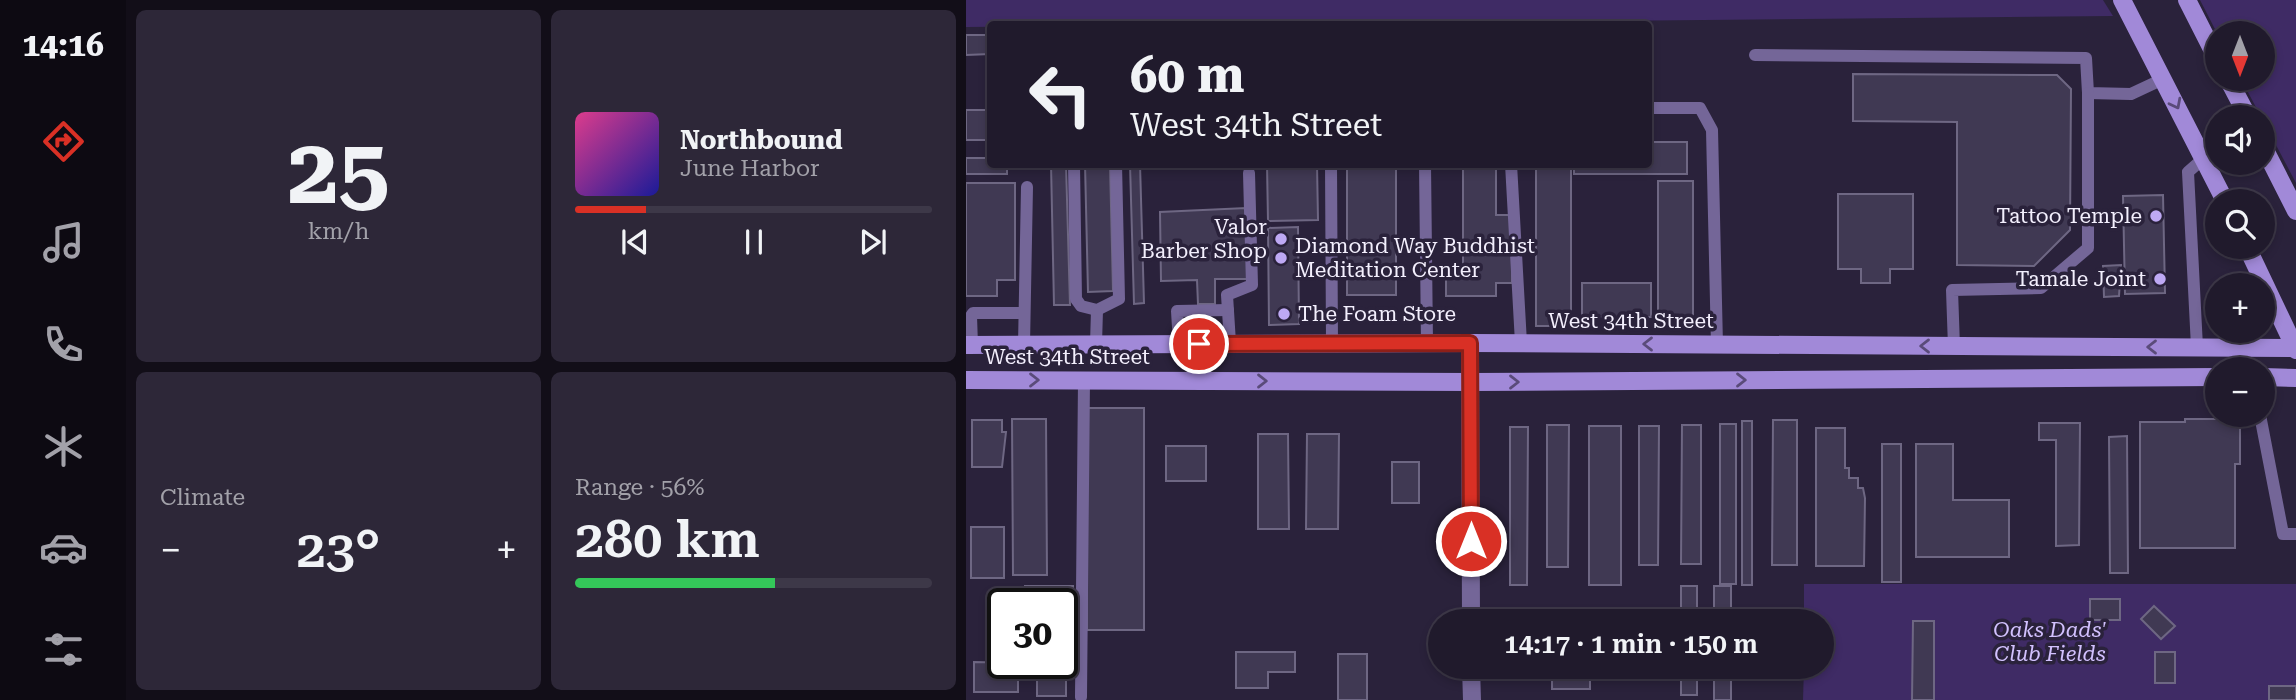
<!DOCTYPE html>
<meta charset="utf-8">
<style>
body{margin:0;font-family:"Roboto Serif",serif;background:#2d2738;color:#f1f3f6;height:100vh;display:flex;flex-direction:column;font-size:26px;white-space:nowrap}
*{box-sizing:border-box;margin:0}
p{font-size:23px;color:#a2a1a9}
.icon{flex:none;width:38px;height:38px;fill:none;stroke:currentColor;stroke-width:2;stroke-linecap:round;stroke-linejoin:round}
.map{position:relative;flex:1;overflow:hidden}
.panel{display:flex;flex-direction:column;gap:10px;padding:10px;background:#120e18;width:840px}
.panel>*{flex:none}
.top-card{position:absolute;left:21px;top:21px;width:665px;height:147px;border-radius:7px;box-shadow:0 4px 10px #0003,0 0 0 2px #3d3848;background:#201a2c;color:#f1f3f6;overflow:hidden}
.needle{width:46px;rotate:180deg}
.fabs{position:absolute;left:1239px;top:21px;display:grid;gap:14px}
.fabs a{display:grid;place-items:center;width:70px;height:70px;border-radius:50%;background:#201a2c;box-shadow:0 4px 10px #0003,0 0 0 2px #3d3848;font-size:35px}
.speed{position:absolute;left:21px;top:588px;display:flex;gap:14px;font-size:35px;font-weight:700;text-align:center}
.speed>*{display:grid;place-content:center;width:91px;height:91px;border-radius:50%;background:#201a2c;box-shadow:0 4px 10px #0003,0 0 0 2px #3d3848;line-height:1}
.speed .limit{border:4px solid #111;border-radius:10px;background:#fff;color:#111}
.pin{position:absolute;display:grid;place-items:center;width:60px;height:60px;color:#fff;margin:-30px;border:4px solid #fff;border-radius:50%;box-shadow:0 2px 7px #0007}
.me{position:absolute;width:77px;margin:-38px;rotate:0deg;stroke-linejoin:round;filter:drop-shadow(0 0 5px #0008)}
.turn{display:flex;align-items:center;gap:24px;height:147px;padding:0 28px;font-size:32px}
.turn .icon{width:91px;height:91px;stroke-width:2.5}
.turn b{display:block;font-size:49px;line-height:60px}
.big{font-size:52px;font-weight:600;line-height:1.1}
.panel .card{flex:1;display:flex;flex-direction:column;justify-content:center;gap:10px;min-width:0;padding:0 24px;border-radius:10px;background:#2d2738}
.panel .dial{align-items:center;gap:0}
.dial b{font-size:91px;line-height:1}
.song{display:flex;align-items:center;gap:21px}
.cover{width:84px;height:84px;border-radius:10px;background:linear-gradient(135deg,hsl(330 70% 55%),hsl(240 70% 35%))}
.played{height:7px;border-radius:4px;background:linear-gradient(90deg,#d93025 20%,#3d3848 20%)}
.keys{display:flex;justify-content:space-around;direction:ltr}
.heat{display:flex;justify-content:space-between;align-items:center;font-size:38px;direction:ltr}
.charge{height:10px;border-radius:5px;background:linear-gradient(90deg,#34c759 56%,#3d3848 0)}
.panel .tiles{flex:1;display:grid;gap:10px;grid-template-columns:repeat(2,1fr)}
.trip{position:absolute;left:462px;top:609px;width:406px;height:70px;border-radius:35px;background:#201a2c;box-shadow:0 4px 10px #0003,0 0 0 2px #3d3848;font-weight:600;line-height:70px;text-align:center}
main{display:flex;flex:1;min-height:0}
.menu{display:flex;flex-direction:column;width:126px;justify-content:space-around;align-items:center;background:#0d0a12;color:#a2a1a9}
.menu .icon{width:49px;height:49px}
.menu .selected{color:#d93025}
.menu b{font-size:32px;color:#f1f3f6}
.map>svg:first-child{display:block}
</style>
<main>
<nav class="menu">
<b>14:16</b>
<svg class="icon selected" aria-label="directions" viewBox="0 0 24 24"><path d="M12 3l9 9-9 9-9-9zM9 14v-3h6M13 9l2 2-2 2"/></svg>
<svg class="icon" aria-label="music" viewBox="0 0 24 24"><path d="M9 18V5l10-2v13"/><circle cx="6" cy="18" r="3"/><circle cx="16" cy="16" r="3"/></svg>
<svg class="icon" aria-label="phone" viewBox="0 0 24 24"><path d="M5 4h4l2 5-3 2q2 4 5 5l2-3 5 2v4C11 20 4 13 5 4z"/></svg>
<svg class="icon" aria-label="climate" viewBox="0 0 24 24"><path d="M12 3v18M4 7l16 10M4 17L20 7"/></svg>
<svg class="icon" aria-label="car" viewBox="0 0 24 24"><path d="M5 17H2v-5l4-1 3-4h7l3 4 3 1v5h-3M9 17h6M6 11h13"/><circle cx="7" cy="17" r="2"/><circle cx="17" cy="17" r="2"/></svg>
<svg class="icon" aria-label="filters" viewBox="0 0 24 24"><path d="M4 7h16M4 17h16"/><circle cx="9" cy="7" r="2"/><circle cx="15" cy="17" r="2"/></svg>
</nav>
<section class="panel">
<div class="tiles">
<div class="card dial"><b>25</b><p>km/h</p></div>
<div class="card">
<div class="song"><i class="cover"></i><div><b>Northbound</b><p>June Harbor</p></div></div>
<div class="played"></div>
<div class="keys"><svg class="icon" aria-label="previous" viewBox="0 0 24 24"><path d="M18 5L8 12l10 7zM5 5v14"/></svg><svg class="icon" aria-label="pause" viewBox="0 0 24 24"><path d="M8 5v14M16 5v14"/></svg><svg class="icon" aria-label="next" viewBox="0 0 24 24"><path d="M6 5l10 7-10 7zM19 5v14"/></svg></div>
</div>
<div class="card"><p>Climate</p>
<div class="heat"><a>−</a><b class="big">23°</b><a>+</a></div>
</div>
<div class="card"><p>Range · 56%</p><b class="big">280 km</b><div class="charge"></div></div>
</div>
</section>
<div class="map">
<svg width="1330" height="700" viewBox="0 0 1330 700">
<rect width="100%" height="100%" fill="#2a223b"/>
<g fill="#3f2b65">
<polygon points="0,0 1137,0 1147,16 0,27"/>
<polygon points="1234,0 1330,0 1330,183 1275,79 1297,79 1297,33 1251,33"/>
<polygon points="838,584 1330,584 1330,700 837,700 838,667 856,667 856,621 838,621"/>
</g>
<g fill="#403953" stroke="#6e6783" stroke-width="2">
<polygon points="0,35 24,35 24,54 0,55"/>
<polygon points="887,74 1091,75 1105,89 1104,230 1068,266 991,265 991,122 887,121"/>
<rect x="0" y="110" width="24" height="30"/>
<polygon points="682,142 721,142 721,174 608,174 608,164 682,164"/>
<polygon points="0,158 24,158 24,164 41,164 41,174 0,174"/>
<polygon points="85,164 100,164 104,305 88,305"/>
<polygon points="119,164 144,164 147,291 122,292"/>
<polygon points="164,164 174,164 178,303 168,304"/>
<polygon points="301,164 351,164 352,220 302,221"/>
<rect x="381" y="164" width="49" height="131"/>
<polygon points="497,164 530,164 530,215 546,215 546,283 530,283 530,296 480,296 480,272 497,272"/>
<rect x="570" y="164" width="35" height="162"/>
<rect x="692" y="181" width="35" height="136"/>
<polygon points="0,183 49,183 49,280 31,280 31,296 0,296"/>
<polygon points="872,194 947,194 947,269 924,269 924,283 895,283 895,269 872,269"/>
<polygon points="1197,195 1199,293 1159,294 1157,196"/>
<polygon points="280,208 282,279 249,279 249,304 232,304 231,280 195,281 194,212"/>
<polygon points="332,227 333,324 303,325 302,228"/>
<polygon points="1155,265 1153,296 1138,297 1137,266"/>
<rect x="616" y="283" width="69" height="34"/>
<rect x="121" y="408" width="57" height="222"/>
<polygon points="46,419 80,419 81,575 47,575"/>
<polygon points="1219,419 1274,419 1274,464 1269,464 1269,548 1174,548 1174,422 1219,422"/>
<polygon points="6,420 36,420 36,432 40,432 36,467 6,467"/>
<polygon points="807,420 831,420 831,565 806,565"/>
<rect x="776" y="421" width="10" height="164"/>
<polygon points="1073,423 1114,423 1113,545 1090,546 1090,440 1073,440"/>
<rect x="754" y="424" width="16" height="160"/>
<polygon points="581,425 603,425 602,567 581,567"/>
<polygon points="716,425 735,425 735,564 715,564"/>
<rect x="623" y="426" width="32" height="159"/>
<polygon points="673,426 693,426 692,565 673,565"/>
<polygon points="544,427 562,427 561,585 544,585"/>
<polygon points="850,428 879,428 879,468 883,468 883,478 892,478 892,488 897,488 899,498 898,566 850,566"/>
<polygon points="292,434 322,434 323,529 292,529"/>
<polygon points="341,434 373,434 372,529 340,529"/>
<polygon points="1161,436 1162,573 1144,573 1143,437"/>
<rect x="916" y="444" width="19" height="138"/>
<polygon points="950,444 987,444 987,500 1043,500 1043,557 950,557"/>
<rect x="200" y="446" width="40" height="35"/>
<rect x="426" y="462" width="27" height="41"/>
<rect x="5" y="527" width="33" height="51"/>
<polygon points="59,586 107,586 107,649 96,649 96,604 59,604"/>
<rect x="715" y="586" width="16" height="35"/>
<rect x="748" y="586" width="17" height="35"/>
<rect x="1124" y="599" width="30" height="21"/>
<polygon points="1188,606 1209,626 1195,639 1175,619"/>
<rect x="586" y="614" width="38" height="7"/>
<polygon points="947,621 968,621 968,700 946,700"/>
<polygon points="270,652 329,652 329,672 302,672 302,688 270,688"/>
<rect x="1189" y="652" width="20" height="31"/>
<rect x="372" y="654" width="29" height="46"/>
<polygon points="96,655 100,655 100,696 71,696 71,663 96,663"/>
<polygon points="8,662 52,663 52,692 8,692"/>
<rect x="586" y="667" width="38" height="22"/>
<rect x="715" y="667" width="16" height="28"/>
<rect x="748" y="667" width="17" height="33"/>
<rect x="1303" y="686" width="27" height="14"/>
</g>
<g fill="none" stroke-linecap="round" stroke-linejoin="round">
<g stroke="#746698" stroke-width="12">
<polyline points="789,55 1120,58 1122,93 1165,94 1197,79"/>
<polyline points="682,108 734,108 746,130 751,345"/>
<polyline points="108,164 110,299 115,306 131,310 153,299 150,164"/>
<polyline points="365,164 366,343"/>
<polyline points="459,164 461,343"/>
<polyline points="545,164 555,343"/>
<polyline points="264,343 261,295 286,285 283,173"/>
<polyline points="130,344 131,310"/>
<polyline points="213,344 211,311 262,310"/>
<polyline points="6,345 5,316 7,313 58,313"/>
<polyline points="58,345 61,187"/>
<polyline points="988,347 986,290 1075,288 1122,248 1122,93"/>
<polyline points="1231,347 1222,172 1238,158"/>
<polyline points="1294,415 1317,534 1330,534"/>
<polyline points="115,697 118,380"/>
</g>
<g stroke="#746698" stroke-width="18">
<polyline points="504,343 505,621"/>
<polyline points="505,667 506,700"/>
</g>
<g stroke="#a189d8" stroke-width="18">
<polyline points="1156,0 1259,201"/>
<polyline points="1221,0 1251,59"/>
<polyline points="1262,79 1282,117"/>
<polyline points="1297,146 1330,211"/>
<polyline points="1281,247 1330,350"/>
<polyline points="233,344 233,381"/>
<polyline points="0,345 504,343 1330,348"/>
<polyline points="1297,377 1330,378"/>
<polyline points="0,380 505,382 1251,377"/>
</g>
</g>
<defs><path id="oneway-chevron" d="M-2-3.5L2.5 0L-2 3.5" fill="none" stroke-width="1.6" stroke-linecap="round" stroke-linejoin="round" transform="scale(1.75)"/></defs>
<g stroke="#5a4b7a">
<use href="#oneway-chevron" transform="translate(1210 104) rotate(63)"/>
<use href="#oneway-chevron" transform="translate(682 344) rotate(-180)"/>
<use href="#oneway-chevron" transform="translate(959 346) rotate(-180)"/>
<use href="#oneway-chevron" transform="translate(1186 347) rotate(-180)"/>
<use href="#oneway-chevron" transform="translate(68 380)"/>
<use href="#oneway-chevron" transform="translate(775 380)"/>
<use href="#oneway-chevron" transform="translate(296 381)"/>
<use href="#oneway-chevron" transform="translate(548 382)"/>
</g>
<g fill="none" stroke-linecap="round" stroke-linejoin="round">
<g stroke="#8d1f18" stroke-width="18">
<polyline id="route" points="233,344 504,343 505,541"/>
</g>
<use href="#route" stroke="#d93025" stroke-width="12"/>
</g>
<g fill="#bea9f4" stroke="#2a223b" stroke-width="2.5">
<circle cx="1190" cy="216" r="7"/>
<circle cx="315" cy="239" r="7"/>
<circle cx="315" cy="258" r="7"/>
<circle cx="1194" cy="279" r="7"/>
<circle cx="318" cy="314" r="7"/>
</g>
<g text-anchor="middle" stroke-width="7" stroke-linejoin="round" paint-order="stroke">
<g font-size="21" fill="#f3effd" stroke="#2a223b" text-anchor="end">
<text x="1176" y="223">Tattoo Temple</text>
<text x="301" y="234">Valor<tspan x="301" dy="24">Barber Shop</tspan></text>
<text x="329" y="253" text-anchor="start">Diamond Way Buddhist<tspan x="329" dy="24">Meditation Center</tspan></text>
<text x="1180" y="286">Tamale Joint</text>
<text x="332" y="321" text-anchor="start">The Foam Store</text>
</g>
<g font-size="21" fill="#f3effd" stroke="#2a223b">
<text x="665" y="328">West 34th Street</text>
<text x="101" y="364">West 34th Street</text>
</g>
<g font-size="21" font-style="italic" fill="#d2c1fe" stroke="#2a223b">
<text x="1084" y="637">Oaks Dads'<tspan x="1084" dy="24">Club Fields</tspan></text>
</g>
</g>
</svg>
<div class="fabs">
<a><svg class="needle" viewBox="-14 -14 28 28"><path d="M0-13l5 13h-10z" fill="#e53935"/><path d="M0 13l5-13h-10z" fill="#a2a1a9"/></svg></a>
<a><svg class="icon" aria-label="sound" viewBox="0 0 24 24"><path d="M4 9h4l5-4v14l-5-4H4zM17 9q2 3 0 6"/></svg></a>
<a><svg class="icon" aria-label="search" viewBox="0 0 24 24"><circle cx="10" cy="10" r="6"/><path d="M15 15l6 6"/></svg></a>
<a>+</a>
<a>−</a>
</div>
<div class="speed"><div class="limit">30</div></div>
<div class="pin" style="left:233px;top:344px;background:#d93025"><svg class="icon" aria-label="arrive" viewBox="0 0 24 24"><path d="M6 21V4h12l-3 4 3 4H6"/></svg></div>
<svg class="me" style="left:505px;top:541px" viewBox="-20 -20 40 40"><circle r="17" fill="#d93025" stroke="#fff" stroke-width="3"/><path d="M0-11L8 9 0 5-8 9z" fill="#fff"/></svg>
<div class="trip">14:17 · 1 min · 150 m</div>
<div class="top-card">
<div class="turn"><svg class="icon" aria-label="left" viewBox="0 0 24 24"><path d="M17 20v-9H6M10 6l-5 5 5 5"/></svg><div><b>60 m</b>West 34th Street</div></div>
</div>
</div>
</main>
